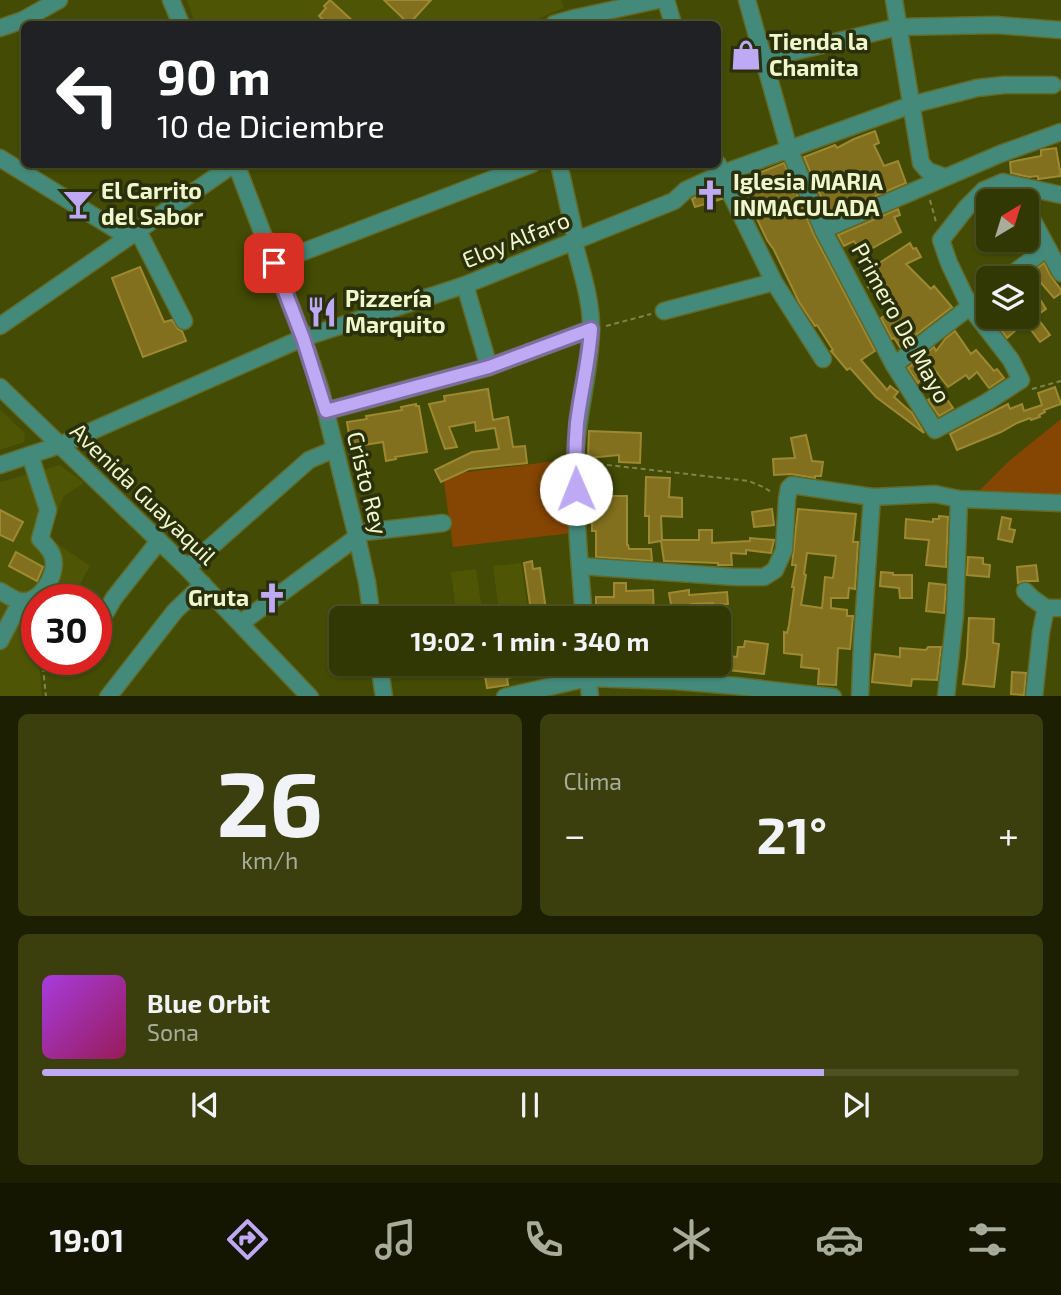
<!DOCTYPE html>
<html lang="es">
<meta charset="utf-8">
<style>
body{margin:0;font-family:"Exo 2",sans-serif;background:#3a3f0d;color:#f1f3f6;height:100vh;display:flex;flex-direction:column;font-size:26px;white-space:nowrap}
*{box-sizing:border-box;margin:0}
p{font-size:23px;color:#a8ac9a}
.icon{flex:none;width:38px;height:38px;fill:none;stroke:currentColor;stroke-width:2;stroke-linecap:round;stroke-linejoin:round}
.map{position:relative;height:696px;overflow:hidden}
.panel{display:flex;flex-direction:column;gap:18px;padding:18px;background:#1c1f02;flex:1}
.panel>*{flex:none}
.hud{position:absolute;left:21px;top:21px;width:700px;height:147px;border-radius:10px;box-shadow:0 2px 5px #0004,0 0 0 2px #4d5225;background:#202124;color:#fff;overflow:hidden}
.needle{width:46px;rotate:38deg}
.fabs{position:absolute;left:976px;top:189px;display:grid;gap:14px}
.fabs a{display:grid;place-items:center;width:63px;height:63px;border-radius:10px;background:#323803;box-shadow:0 2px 5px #0004,0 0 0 2px #4d5225;font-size:35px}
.speed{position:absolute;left:21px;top:584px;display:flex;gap:14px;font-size:35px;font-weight:700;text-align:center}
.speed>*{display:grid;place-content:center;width:91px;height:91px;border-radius:50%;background:#323803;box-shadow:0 2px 5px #0004,0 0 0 2px #4d5225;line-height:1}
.speed .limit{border:10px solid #d22;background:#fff;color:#111}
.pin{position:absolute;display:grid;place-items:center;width:60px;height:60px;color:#fff;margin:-30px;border-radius:14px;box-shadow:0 4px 10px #0006}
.me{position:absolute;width:77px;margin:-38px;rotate:359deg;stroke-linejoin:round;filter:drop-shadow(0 0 5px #0008)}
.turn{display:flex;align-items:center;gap:24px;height:147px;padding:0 21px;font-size:32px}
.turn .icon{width:91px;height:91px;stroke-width:2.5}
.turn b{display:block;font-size:49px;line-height:60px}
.big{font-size:52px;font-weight:700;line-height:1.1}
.panel .widget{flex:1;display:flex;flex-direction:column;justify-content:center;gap:10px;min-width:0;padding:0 24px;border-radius:10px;background:#3a3f0d}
.panel .dial{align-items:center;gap:0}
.dial b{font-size:91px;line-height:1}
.song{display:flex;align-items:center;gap:21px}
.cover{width:84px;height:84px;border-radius:10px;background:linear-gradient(135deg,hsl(280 70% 55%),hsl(330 70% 35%))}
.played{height:7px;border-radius:4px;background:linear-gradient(90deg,#bea9f5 80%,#4d5225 80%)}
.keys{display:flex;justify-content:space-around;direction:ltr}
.heat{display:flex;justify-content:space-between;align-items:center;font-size:38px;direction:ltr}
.panel .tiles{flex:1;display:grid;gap:18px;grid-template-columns:1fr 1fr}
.widget:last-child{grid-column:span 2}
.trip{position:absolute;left:329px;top:606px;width:402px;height:70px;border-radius:10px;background:#323803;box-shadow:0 2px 5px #0004,0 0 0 2px #4d5225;font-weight:700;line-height:70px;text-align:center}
.dock{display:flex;height:112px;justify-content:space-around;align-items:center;background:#141601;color:#a8ac9a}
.dock .icon{width:49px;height:49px}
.dock .current{color:#bea9f5}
.dock b{font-size:32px;color:#f1f3f6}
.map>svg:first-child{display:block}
</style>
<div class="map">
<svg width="1061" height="697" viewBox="0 0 1061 697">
<rect width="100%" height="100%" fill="#434b04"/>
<g fill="#4e5606">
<polygon points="187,0 561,0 564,8 525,24 195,24"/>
<polygon points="0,410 25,433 24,442 0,450"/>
<polygon points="60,465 84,483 64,496 46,536 90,566 71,600 37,600 37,660 39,660 42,696 0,697 0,482"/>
<polygon points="521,563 529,618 500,618 493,566"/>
<polygon points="476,569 483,618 457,618 451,572"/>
</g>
<g fill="#854503">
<polygon points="1061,419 1061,509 967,503 1009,461"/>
<polygon points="563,460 572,533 453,547 443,475"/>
</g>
<g fill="#82701e" stroke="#9d8931" stroke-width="2" fill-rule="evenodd">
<polygon points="330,0 356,24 328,24 319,16 326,8 324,6"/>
<polygon points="384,0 431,0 409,24"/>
<polygon points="875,131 879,143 874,145 884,166 898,161 906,183 829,216 804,157 835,145 837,148 854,139"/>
<polygon points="1056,148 1061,176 1038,179 1038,176 1029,177 1011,173 1010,162 1041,156 1041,150"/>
<polygon points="784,163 814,235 875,351 861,360 887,390 890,386 898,392 894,397 912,413 924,433 876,397 850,368 847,370 831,351 833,350 817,325 815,326 799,302 774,250 767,240 739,181"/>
<polygon points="716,188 722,199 695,207 692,199"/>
<polygon points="898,209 900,215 894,217 901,232 862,254 854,241 844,246 838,235"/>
<polygon points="910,243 913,249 916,248 921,257 906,264 931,289 934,286 952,307 900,347 894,338 892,339 881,318 891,312 868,287 874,284 867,271"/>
<polygon points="1044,263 1050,275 1061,290 1061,293 1054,298 1036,277 1027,286 1027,278 1024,278"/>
<polygon points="140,267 164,322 172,320 178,329 182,331 186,341 143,357 112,278"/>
<polygon points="1027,300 1035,305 1041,301 1046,309 1036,316 1050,335 1040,342 1025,322 1007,338 996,323 1003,317 1027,317"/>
<polygon points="955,331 971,354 976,350 994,371 997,369 1004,378 989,388 977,372 969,379 966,375 948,387 934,369 918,383 908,368 934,347 936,351 946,338"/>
<polygon points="1055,387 1061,404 1044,410 1045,412 1039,415 1040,417 1031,420 1030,418 1017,423 1001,432 957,450 950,434 1008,404 1010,409 1022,404 1024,411 1042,405 1038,393"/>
<polygon points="488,389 493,420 508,417 513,447 525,446 527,463 469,469 441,482 435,470 472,452 499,449 495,428 476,431 475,422 449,427 457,447 445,449 429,404 445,401 444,396"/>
<polygon points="944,395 953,408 939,416 928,400 932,397 935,401"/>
<polygon points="416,404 416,406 419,406 427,452 395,457 396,459 386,461 383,442 351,447 347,422 367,419 366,416 402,410 401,407"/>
<polygon points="589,431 641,433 640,463 619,462 619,455 588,458"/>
<polygon points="806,435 812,461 823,462 821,476 815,476 815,478 791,474 774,475 773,459 795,458 791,438"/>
<polygon points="587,474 601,474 602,496 627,496 627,545 628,545 629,549 651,549 652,561 596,557 596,531 592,531 592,512 588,512"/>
<polygon points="646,477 670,478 669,497 682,498 682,517 661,516 662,540 699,540 699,530 712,530 712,543 750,541 750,538 774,540 771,553 746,550 746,554 731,553 732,565 718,565 718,563 664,561 661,541 649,543 649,516 645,516"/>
<polygon points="772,509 774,525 754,527 752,512"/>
<path d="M798,509L856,514L853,542H858L855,589L849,588L848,598H831V608L847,610V616H853L850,649L838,648L836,685L818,684L819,669L801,667L802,655L784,653V632L787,633L789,625L794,587H792L796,565H792ZM807,553L836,556L833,578L825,577L822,608L801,605L806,575L804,574Z"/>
<polygon points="0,510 23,522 13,541 0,535"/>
<polygon points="939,516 948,517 946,567 926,565 929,540 905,538 906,519 933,522 933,519 939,519"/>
<polygon points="1002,517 1011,519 1009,529 1015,530 1012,542 998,539"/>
<polygon points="16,552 43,567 37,581 9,566"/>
<polygon points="968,557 983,558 983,564 990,565 989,577 967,575"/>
<polygon points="532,561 533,569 540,568 546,610 571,607 572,618 532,618 524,563"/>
<polygon points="1036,565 1038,581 1023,581 1018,583 1017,567"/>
<polygon points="881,572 893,573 893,575 912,575 912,598 900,598 899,588 880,586"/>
<polygon points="614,583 626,583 626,591 653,590 654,618 611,618 611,613 596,613 596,597 614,597"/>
<polygon points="929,583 946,585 944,613 926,611"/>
<polygon points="689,590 689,595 727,592 728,604 713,605 713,603 691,604 691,607 672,610 669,593"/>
<polygon points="969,618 994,619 993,643 999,644 994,687 963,684 967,656"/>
<polygon points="745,641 768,644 764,674 719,669 721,655 737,657 738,647 744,647"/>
<polygon points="928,647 941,647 937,680 912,679 911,686 872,682 875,654 900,657 900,648 926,650"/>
<polygon points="483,663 532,663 534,673 507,678 508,685 487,688"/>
<polygon points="1012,672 1026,673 1024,695 1011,694"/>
</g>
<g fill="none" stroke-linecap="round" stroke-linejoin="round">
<g stroke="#626a28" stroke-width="19">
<g id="minor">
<polyline points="171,0 181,24"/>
<polyline points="666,0 673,24"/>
<polyline points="747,0 789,149 823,230 894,365 935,430 987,402 1021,380 1011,360 970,307 949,263 941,240 967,207 984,190 1003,182 1061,195"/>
<polyline points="894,0 921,163 928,171 945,177"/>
<polyline points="554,24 575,18 658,0"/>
<polyline points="0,28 23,20 59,0"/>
<polyline points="763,59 898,27 996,25 1061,30"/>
<polyline points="0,158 128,237"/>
<polyline points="236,164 303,338 320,388 357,537 367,582 372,618"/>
<polyline points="559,164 576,240"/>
<polyline points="718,164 721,174 774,282 823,359"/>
<polyline points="1027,210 1061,273"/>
<polyline points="823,230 1000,154 1061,132"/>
<polyline points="138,231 184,321"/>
<path d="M574,242C581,270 592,301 591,331C590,374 577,415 575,458C574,509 580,566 584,618"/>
<polyline points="274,263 532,164"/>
<polyline points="1007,278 1047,248"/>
<polyline points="465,285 489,367"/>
<polyline points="664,311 774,282"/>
<polyline points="0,326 234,164"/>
<polyline points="894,365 989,292"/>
<polyline points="0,387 187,568 310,697"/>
<polyline points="326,411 489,367 591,329"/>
<polyline points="0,465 60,445 303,338 465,285 674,201 686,190 721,174 911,105 977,88 1004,85 1053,85"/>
<polyline points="356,533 443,523"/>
<polyline points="580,566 735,577 764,577 775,570 784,550 787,499 789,488 792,485 872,497 935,494 959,499 1061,503"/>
<polyline points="187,568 309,460 335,449"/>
<path d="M0,591C6,594 14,600 20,601C40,604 58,575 53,557C51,550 45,544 40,539L48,510L30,455"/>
<polyline points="1025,591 1032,598 1046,608"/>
<polyline points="106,612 114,598 159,541"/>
<polyline points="241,623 357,537"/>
<polyline points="0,641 21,601"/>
<polyline points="379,663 384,697"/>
<polyline points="587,663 590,697"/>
<polyline points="108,697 175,611 203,584"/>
<polyline points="505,697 588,678 675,681 736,686 833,697"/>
<polyline points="860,697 862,642 872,497"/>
<polyline points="946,697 955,614 959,499"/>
<polyline points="1034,697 1041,632 1046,608 1061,608"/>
</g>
</g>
<g stroke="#7d8548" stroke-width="2" stroke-dasharray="5 3.5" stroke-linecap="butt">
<polyline points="930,200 936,222"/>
<polyline points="606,326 651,314"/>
<polyline points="1032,389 1061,381"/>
<polyline points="590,463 749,481 763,487 773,493"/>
<polyline points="43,667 46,697"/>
</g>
<use href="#minor" stroke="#448a7a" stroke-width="16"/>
</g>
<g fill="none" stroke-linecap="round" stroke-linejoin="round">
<g stroke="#7c6e9f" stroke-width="18">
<path id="route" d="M274,263L303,338L326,411L489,367L591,329C589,361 581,391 577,423C575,445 575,467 576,489"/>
</g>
<use href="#route" stroke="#bea9f5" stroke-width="12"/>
</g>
<defs>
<g id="shop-bare" transform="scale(2.415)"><path d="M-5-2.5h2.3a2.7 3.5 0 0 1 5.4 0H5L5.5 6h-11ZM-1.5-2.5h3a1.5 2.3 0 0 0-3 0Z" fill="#bea9f5" stroke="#2a2f0c" stroke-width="2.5" paint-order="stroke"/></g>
<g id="church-bare" transform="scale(2.415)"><path d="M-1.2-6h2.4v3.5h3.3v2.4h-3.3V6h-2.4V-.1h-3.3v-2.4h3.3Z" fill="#bea9f5" stroke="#2a2f0c" stroke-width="2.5" paint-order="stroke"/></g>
<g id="bar-bare" transform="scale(2.415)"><path d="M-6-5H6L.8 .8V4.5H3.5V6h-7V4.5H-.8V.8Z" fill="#bea9f5" stroke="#2a2f0c" stroke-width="2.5" paint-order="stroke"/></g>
<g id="restaurant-bare" transform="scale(2.415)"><path d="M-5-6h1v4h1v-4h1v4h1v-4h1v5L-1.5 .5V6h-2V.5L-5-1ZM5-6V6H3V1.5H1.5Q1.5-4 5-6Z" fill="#bea9f5" stroke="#2a2f0c" stroke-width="2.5" paint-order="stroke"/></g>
</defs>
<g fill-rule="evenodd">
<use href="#shop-bare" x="746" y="55"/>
<use href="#church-bare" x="710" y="195"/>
<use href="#bar-bare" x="78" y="204"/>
<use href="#restaurant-bare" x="322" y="312"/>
<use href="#church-bare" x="272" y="598"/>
</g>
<g text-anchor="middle" stroke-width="7" stroke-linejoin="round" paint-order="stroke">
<g font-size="23" font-weight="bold" fill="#eff7cd" stroke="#2a2f0c" text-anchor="start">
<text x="769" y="50">Tienda la<tspan x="769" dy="26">Chamita</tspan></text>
<text x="733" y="190">Iglesia MARIA<tspan x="733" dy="26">INMACULADA</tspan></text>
<text x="101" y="199">El Carrito<tspan x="101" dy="26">del Sabor</tspan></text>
<text x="345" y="307">Pizzería<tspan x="345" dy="26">Marquito</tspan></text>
<text x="249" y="606" text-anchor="end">Gruta</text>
</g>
<g font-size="23" fill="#eff7cd" stroke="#2a2f0c">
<text transform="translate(516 240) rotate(-22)" y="8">Eloy Alfaro</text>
<text transform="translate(901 323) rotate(61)" y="8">Primero De Mayo</text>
<text transform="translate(367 483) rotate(76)" y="8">Cristo Rey</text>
<text transform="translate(143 494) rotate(44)" y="8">Avenida Guayaquil</text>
</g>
</g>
</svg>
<div class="fabs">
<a><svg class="needle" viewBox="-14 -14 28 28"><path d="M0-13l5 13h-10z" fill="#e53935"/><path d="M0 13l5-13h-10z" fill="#a8ac9a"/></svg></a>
<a><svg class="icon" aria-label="layers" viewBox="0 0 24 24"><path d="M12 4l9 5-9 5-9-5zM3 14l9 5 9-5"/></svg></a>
</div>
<div class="speed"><div class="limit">30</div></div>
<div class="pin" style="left:274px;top:263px;background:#d93025"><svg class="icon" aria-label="arrive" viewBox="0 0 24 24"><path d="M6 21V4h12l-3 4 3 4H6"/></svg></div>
<svg class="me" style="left:576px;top:489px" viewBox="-20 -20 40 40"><circle r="19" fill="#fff"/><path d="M0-13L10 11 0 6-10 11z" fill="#bea9f5"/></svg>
<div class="trip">19:02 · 1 min · 340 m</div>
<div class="hud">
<div class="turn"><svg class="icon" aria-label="left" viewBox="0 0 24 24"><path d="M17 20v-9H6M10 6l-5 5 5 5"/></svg><div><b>90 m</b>10 de Diciembre</div></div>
</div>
</div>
<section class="panel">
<div class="tiles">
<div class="widget dial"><b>26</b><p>km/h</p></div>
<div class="widget"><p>Clima</p>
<div class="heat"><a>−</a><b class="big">21°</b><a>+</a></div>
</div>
<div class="widget">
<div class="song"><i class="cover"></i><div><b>Blue Orbit</b><p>Sona</p></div></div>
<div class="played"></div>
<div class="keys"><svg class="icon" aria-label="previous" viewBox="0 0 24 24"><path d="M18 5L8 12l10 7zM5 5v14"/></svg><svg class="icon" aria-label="pause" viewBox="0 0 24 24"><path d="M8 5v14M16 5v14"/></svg><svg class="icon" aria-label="next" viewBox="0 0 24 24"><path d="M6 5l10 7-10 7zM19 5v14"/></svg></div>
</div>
</div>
</section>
<nav class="dock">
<b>19:01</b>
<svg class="icon current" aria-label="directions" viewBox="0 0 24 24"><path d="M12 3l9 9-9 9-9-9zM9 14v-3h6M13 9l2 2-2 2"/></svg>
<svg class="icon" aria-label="music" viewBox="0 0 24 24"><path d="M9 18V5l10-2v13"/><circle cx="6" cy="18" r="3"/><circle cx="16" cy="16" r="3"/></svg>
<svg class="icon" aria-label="phone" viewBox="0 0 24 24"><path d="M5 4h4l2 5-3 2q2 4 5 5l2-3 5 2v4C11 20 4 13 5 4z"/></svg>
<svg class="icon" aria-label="climate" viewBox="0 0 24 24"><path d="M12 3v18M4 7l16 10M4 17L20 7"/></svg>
<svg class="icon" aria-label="car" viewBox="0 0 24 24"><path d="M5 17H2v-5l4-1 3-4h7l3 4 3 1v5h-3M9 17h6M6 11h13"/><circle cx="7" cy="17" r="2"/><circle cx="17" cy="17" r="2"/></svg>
<svg class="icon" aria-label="filters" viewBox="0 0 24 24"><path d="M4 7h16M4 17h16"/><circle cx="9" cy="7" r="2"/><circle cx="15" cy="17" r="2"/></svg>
</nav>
